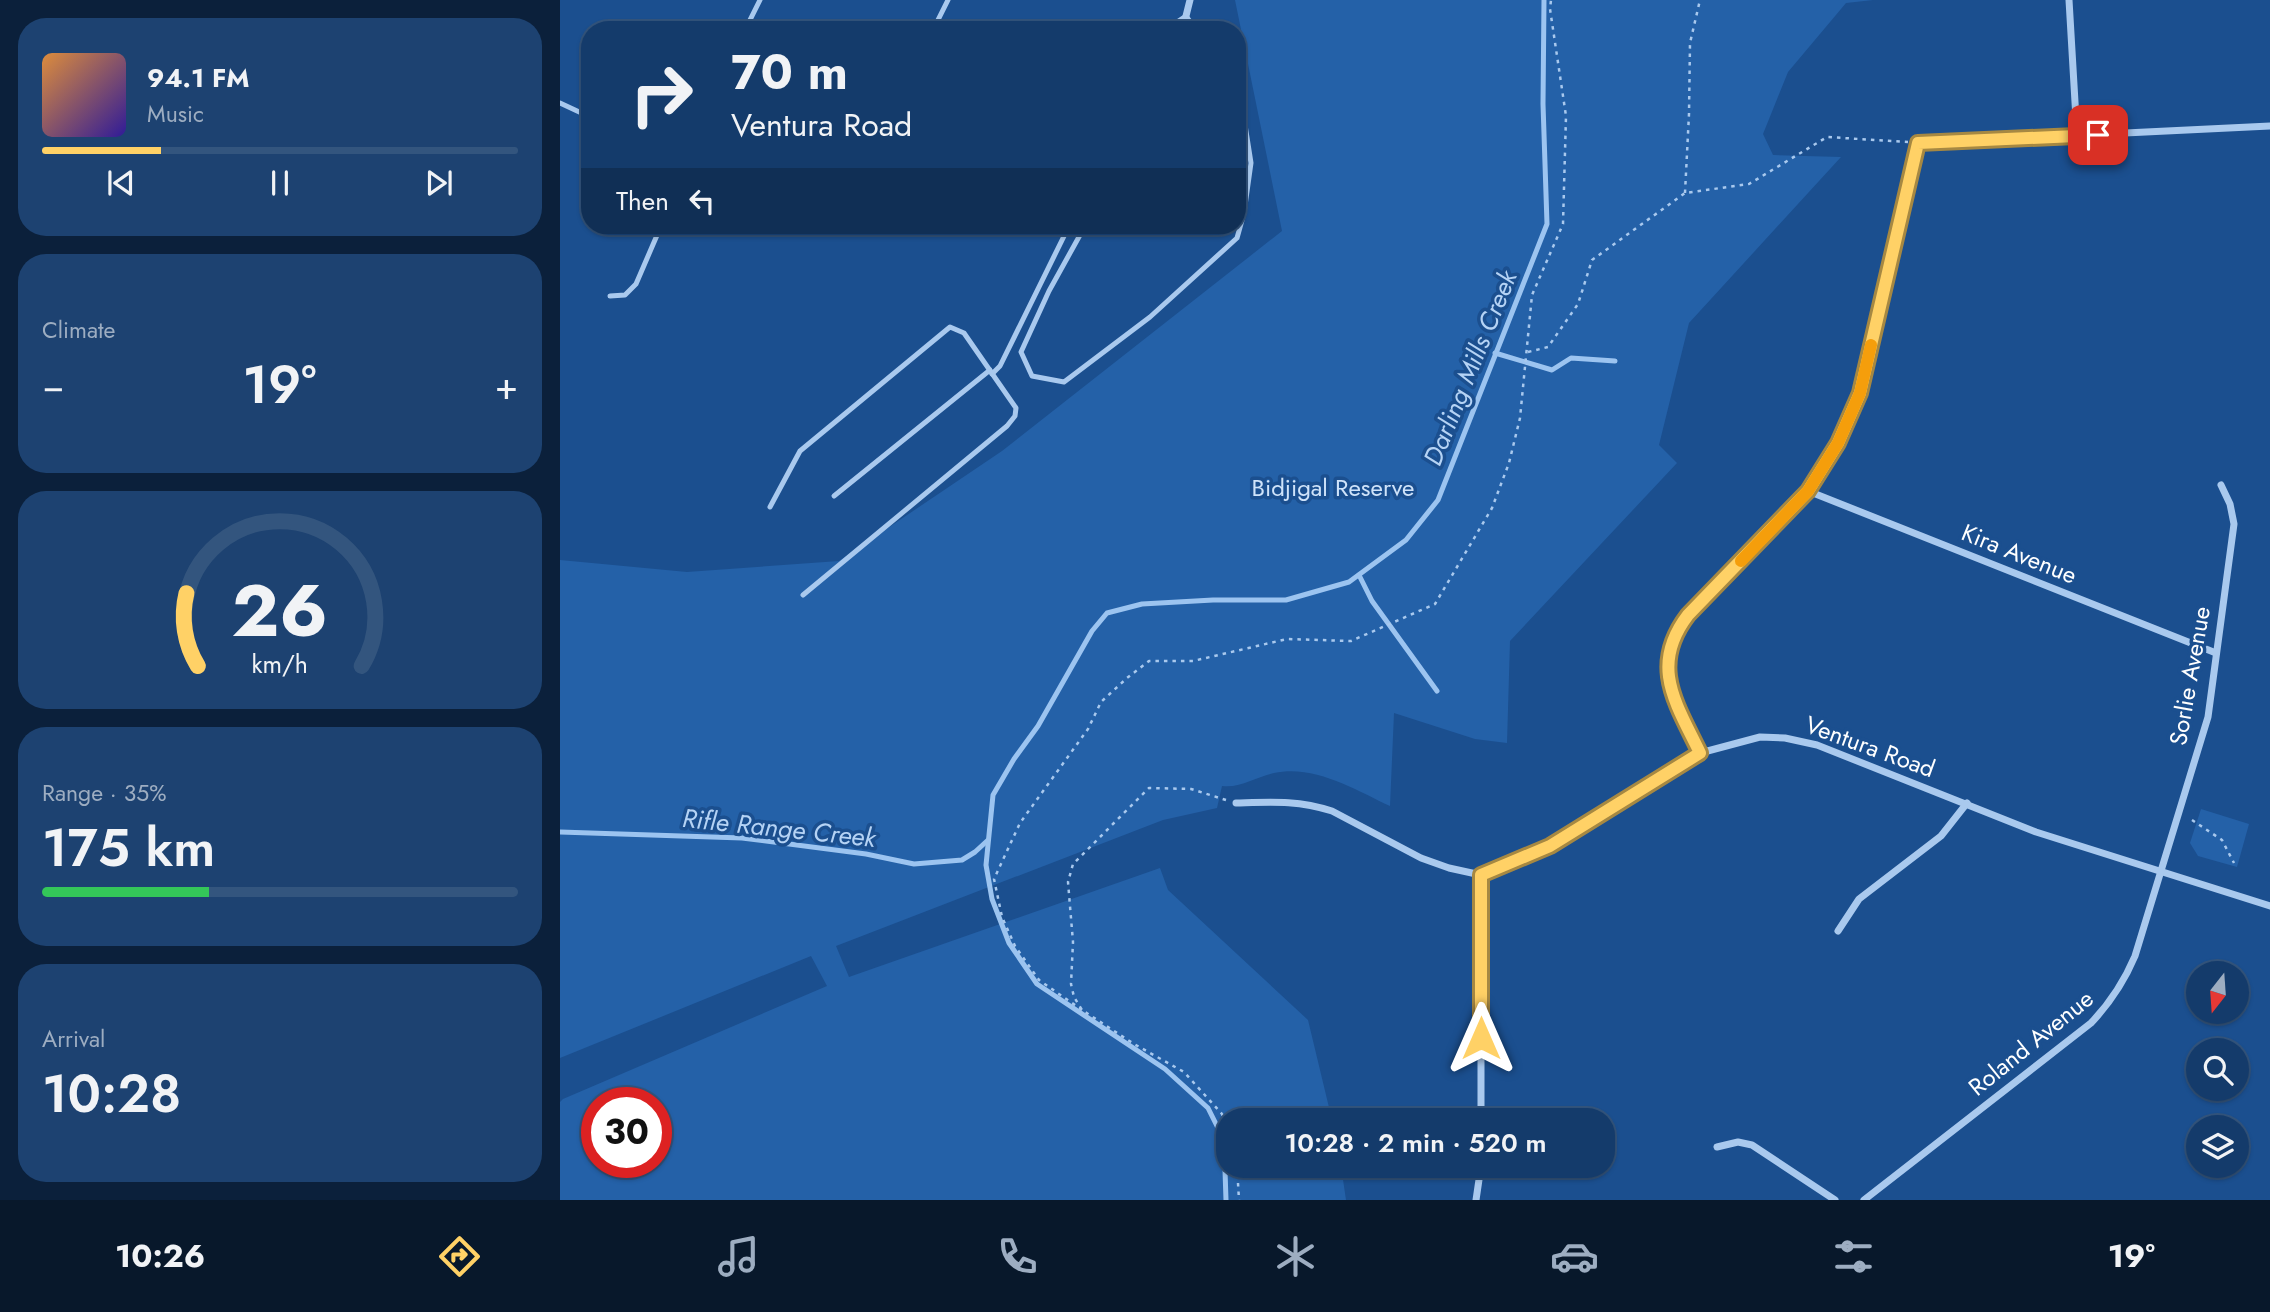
<!DOCTYPE html>
<meta charset="utf-8">
<style>
body{margin:0;font-family:Jost,sans-serif;background:#1d4271;color:#f1f3f6;height:100vh;display:flex;flex-direction:column;font-size:26px;white-space:nowrap}
*{box-sizing:border-box;margin:0}
p{font-size:23px;color:#9dadc1}
.icon{flex:none;width:38px;height:38px;fill:none;stroke:currentColor;stroke-width:2;stroke-linecap:round;stroke-linejoin:round}
.map{position:relative;flex:1;overflow:hidden}
.sheet{display:flex;flex-direction:column;gap:18px;padding:18px;background:#0b203b;width:560px}
.sheet>*{flex:none}
.top-card{position:absolute;left:21px;top:21px;width:665px;height:214px;border-radius:28px;box-shadow:0 2px 5px #0004,0 0 0 2px #33557e;background:#143b6b;color:#f1f3f6;overflow:hidden}
.needle{width:46px;rotate:197deg}
.fabs{position:absolute;left:1626px;top:961px;display:grid;gap:14px}
.fabs a{display:grid;place-items:center;width:63px;height:63px;border-radius:50%;background:#143b6b;box-shadow:0 2px 5px #0004,0 0 0 2px #33557e;font-size:35px}
.speed{position:absolute;left:21px;top:1087px;display:flex;gap:14px;font-size:35px;font-weight:700;text-align:center}
.speed>*{display:grid;place-content:center;width:91px;height:91px;border-radius:50%;background:#143b6b;box-shadow:0 2px 5px #0004,0 0 0 2px #33557e;line-height:1}
.speed .limit{border:10px solid #d22;background:#fff;color:#111}
.pin{position:absolute;display:grid;place-items:center;width:60px;height:60px;color:#fff;margin:-30px;border-radius:14px;box-shadow:0 4px 10px #0006}
.me{position:absolute;width:77px;margin:-38px;rotate:0deg;stroke-linejoin:round;filter:drop-shadow(0 0 5px #0008)}
.turn{display:flex;align-items:center;gap:24px;height:147px;padding:0 35px;font-size:32px}
.turn .icon{width:91px;height:91px;stroke-width:2.5}
.turn b{display:block;font-size:49px;line-height:60px}
.then{display:flex;align-items:center;height:66px;padding:0 35px;background:#0003;gap:14px;font-size:26px}
.big{font-size:52px;font-weight:600;line-height:1.1}
.sheet .tile{flex:1;display:flex;flex-direction:column;justify-content:center;gap:10px;min-width:0;padding:0 24px;border-radius:28px;background:#1d4271}
.sheet .dial{align-items:center;gap:0}
.dial svg{height:182px;overflow:visible;fill:none;stroke:#33557e;stroke-width:7;stroke-linecap:round;text-anchor:middle}
.dial text{fill:#f1f3f6;stroke:none}
.song{display:flex;align-items:center;gap:21px}
.cover{width:84px;height:84px;border-radius:10px;background:linear-gradient(135deg,hsl(30 70% 55%),hsl(250 70% 35%))}
.played{height:7px;border-radius:4px;background:linear-gradient(90deg,#ffd166 25%,#33557e 25%)}
.keys{display:flex;justify-content:space-around;direction:ltr}
.heat{display:flex;justify-content:space-between;align-items:center;font-size:38px;direction:ltr}
.charge{height:10px;border-radius:5px;background:linear-gradient(90deg,#34c759 35%,#33557e 0)}
.trip{position:absolute;left:656px;top:1108px;width:399px;height:70px;border-radius:28px;background:#143b6b;box-shadow:0 2px 5px #0004,0 0 0 2px #33557e;font-weight:600;line-height:70px;text-align:center}
.tabs{display:flex;height:112px;justify-content:space-around;align-items:center;background:#08182b;color:#9dadc1}
.tabs .icon{width:49px;height:49px}
.tabs .current{color:#ffd166}
.tabs b{font-size:32px;color:#f1f3f6}
main{display:flex;flex:1;min-height:0}
.map>svg:first-child{display:block}
</style>
<main>
<section class="sheet">
<div class="tile">
<div class="song"><i class="cover"></i><div><b>94.1 FM</b><p>Music</p></div></div>
<div class="played"></div>
<div class="keys"><svg class="icon" aria-label="previous" viewBox="0 0 24 24"><path d="M18 5L8 12l10 7zM5 5v14"/></svg><svg class="icon" aria-label="pause" viewBox="0 0 24 24"><path d="M8 5v14M16 5v14"/></svg><svg class="icon" aria-label="next" viewBox="0 0 24 24"><path d="M6 5l10 7-10 7zM19 5v14"/></svg></div>
</div>
<div class="tile"><p>Climate</p>
<div class="heat"><a>−</a><b class="big">19°</b><a>+</a></div>
</div>
<div class="tile dial"><svg viewBox="0 0 100 80">
<path d="M14 69A42 42 0 1 1 86 69"/>
<path d="M14 69A42 42 0 0 1 9 37" stroke="#ffd166"/>
<text x="50" y="56" font-size="32" font-weight="700">26</text>
<text x="50" y="72" font-size="11">km/h</text>
</svg></div>
<div class="tile"><p>Range · 35%</p><b class="big">175 km</b><div class="charge"></div></div>
<div class="tile"><p>Arrival</p><b class="big">10:28</b></div>
</section>
<div class="map">
<svg width="1710" height="1200" viewBox="0 0 1710 1200">
<rect width="100%" height="100%" fill="#1b4f8f"/>
<g fill="#2461a8" fill-rule="evenodd">
<path d="M675,0H1313L1286,3L1228,72L1203,134L1213,155L1281,157L1129,323L1099,445L1117,463L950,641L947,743L915,739L834,713L830,806C796,790 754,764 714,773C695,777 682,788 662,786L657,808L603,820L276,946L289,977L600,868L608,890L748,1020L772,1120H668V1166H781L786,1200H0V1102L3,1099L267,986L251,956L0,1058V560L127,572L279,561L442,451L722,231ZM37,1102H96V1162H37Z"/>
<polygon points="1641,809 1689,824 1677,867 1638,856 1630,843"/>
</g>
<g fill="none" stroke-linecap="round" stroke-linejoin="round">
<g stroke="#9cc4f0" stroke-width="5">
<polyline points="935,353 992,370 1011,358 1055,361"/>
<polyline points="799,575 812,601 877,691"/>
<polyline points="0,832 182,838 306,854 354,864 402,860 415,852 427,841"/>
<polyline points="666,1200 664,1140 648,1108 605,1069 477,984 449,943 432,899 426,865 433,795 454,759 478,726 532,631 547,613 582,604 653,600 726,600 789,582 846,540 878,500 987,224 983,104 984,0"/>
</g>
<g stroke="#a9c9ee" stroke-width="2.5" stroke-dasharray="3.5 5" stroke-linecap="butt">
<polyline points="1125,193 1129,114 1130,43 1140,0"/>
<polyline points="968,352 988,347 1018,304 1032,260 1125,193 1189,184 1267,137 1348,142"/>
<polyline points="666,800 631,789 589,788 513,864 508,882 513,942 511,984 514,997 522,1010 574,1044 624,1072 662,1114 668,1132"/>
<polyline points="1632,820 1662,840 1674,863"/>
<polyline points="522,1010 479,980 455,946 442,917 434,879 460,823 528,729 541,702 567,678 589,661 633,661 727,639 791,641 875,604 932,508 949,463 960,418 972,295 1003,224 1006,116 990,9 991,0"/>
<polyline points="677,1166 679,1200"/>
</g>
<g stroke="#a9c9ee" stroke-width="5">
<polyline points="626,16 636,30"/>
<polyline points="185,30 200,0"/>
<polyline points="373,30 388,0"/>
<polyline points="605,30 626,16"/>
<polyline points="620,30 626,16"/>
<polyline points="0,103 30,117"/>
<polyline points="525,226 489,291 461,352 472,376 504,382 590,317 677,238 684,213 691,163 680,93 677,89"/>
<polyline points="50,296 65,295 76,284 101,226"/>
<polyline points="432,374 440,366 509,226"/>
<polyline points="274,496 430,370"/>
<polyline points="210,507 240,451 390,327 404,333 456,408 455,416 447,426 243,595"/>
</g>
<g stroke="#a9c9ee" stroke-width="7">
<polyline points="1509,0 1517,136"/>
<polyline points="626,16 630,0"/>
<polyline points="1248,491 1656,653"/>
<path d="M1140,753C1116,703 1088,666 1128,615L1248,491L1278,443L1300,393L1358,143L1710,126"/>
<path d="M676,803C712,802 737,800 772,811L861,858L889,868L921,875L990,846L1140,753L1200,737L1225,738L1257,745L1476,832L1710,906"/>
<polyline points="921,875 921,1120"/>
<polyline points="1278,931 1299,899 1381,836 1407,803"/>
<polyline points="1157,1147 1178,1142 1192,1145 1275,1200"/>
<polyline points="916,1200 921,1166"/>
<path d="M1304,1200L1531,1023C1551,1002 1564,982 1575,956L1648,717L1674,524L1670,504L1661,485"/>
</g>
</g>
<g fill="none" stroke-linecap="round" stroke-linejoin="round">
<g stroke="#a68842" stroke-width="18">
<path id="route" d="M921,1038V875L990,846L1140,753C1116,703 1089,666 1128,615L1248,491L1278,443L1300,393L1358,143L1538,135"/>
</g>
<use href="#route" stroke="#ffd166" stroke-width="12"/>
<polyline stroke="#f59e0b" stroke-width="12" points="1181,561 1248,491 1278,443 1300,393 1311,345"/>
</g>
<g text-anchor="middle" stroke-width="7" stroke-linejoin="round" paint-order="stroke">
<g font-size="24" fill="#cfe3fa" stroke="#1b4f8f">
<text x="773" y="496">Bidjigal Reserve</text>
</g>
<g font-size="24" fill="#fff" stroke="#1b4f8f">
<text transform="translate(1459 554) rotate(22)" y="8">Kira Avenue</text>
<text transform="translate(1630 676) rotate(-80)" y="8">Sorlie Avenue</text>
<text transform="translate(1310 747) rotate(20)" y="8">Ventura Road</text>
<text transform="translate(1471 1043) rotate(-39)" y="8">Roland Avenue</text>
</g>
<g font-size="26" font-style="italic" fill="#b5d3f5" stroke="#1b4f8f">
<text transform="translate(910 368) rotate(-68)" y="9">Darling Mills Creek</text>
<text transform="translate(219 828) rotate(6)" y="9">Rifle Range Creek</text>
</g>
</g>
</svg>
<div class="fabs">
<a><svg class="needle" viewBox="-14 -14 28 28"><path d="M0-13l5 13h-10z" fill="#e53935"/><path d="M0 13l5-13h-10z" fill="#9dadc1"/></svg></a>
<a><svg class="icon" aria-label="search" viewBox="0 0 24 24"><circle cx="10" cy="10" r="6"/><path d="M15 15l6 6"/></svg></a>
<a><svg class="icon" aria-label="layers" viewBox="0 0 24 24"><path d="M12 4l9 5-9 5-9-5zM3 14l9 5 9-5"/></svg></a>
</div>
<div class="speed"><div class="limit">30</div></div>
<div class="pin" style="left:1538px;top:135px;background:#d93025"><svg class="icon" aria-label="arrive" viewBox="0 0 24 24"><path d="M6 21V4h12l-3 4 3 4H6"/></svg></div>
<svg class="me" style="left:921px;top:1038px" viewBox="-20 -20 40 40"><path d="M0-17L14 15 0 8-14 15z" fill="#ffd166" stroke="#fff" stroke-width="4"/></svg>
<div class="trip">10:28 · 2 min · 520 m</div>
<div class="top-card">
<div class="turn"><svg class="icon" aria-label="right" viewBox="0 0 24 24"><path d="M7 20v-9h11M14 6l5 5-5 5"/></svg><div><b>70 m</b>Ventura Road</div></div>
<div class="then">Then<svg class="icon" aria-label="left" viewBox="0 0 24 24"><path d="M17 20v-9H6M10 6l-5 5 5 5"/></svg></div>
</div>
</div>
</main>
<nav class="tabs">
<b>10:26</b>
<svg class="icon current" aria-label="directions" viewBox="0 0 24 24"><path d="M12 3l9 9-9 9-9-9zM9 14v-3h6M13 9l2 2-2 2"/></svg>
<svg class="icon" aria-label="music" viewBox="0 0 24 24"><path d="M9 18V5l10-2v13"/><circle cx="6" cy="18" r="3"/><circle cx="16" cy="16" r="3"/></svg>
<svg class="icon" aria-label="phone" viewBox="0 0 24 24"><path d="M5 4h4l2 5-3 2q2 4 5 5l2-3 5 2v4C11 20 4 13 5 4z"/></svg>
<svg class="icon" aria-label="climate" viewBox="0 0 24 24"><path d="M12 3v18M4 7l16 10M4 17L20 7"/></svg>
<svg class="icon" aria-label="car" viewBox="0 0 24 24"><path d="M5 17H2v-5l4-1 3-4h7l3 4 3 1v5h-3M9 17h6M6 11h13"/><circle cx="7" cy="17" r="2"/><circle cx="17" cy="17" r="2"/></svg>
<svg class="icon" aria-label="filters" viewBox="0 0 24 24"><path d="M4 7h16M4 17h16"/><circle cx="9" cy="7" r="2"/><circle cx="15" cy="17" r="2"/></svg>
<b>19°</b>
</nav>
